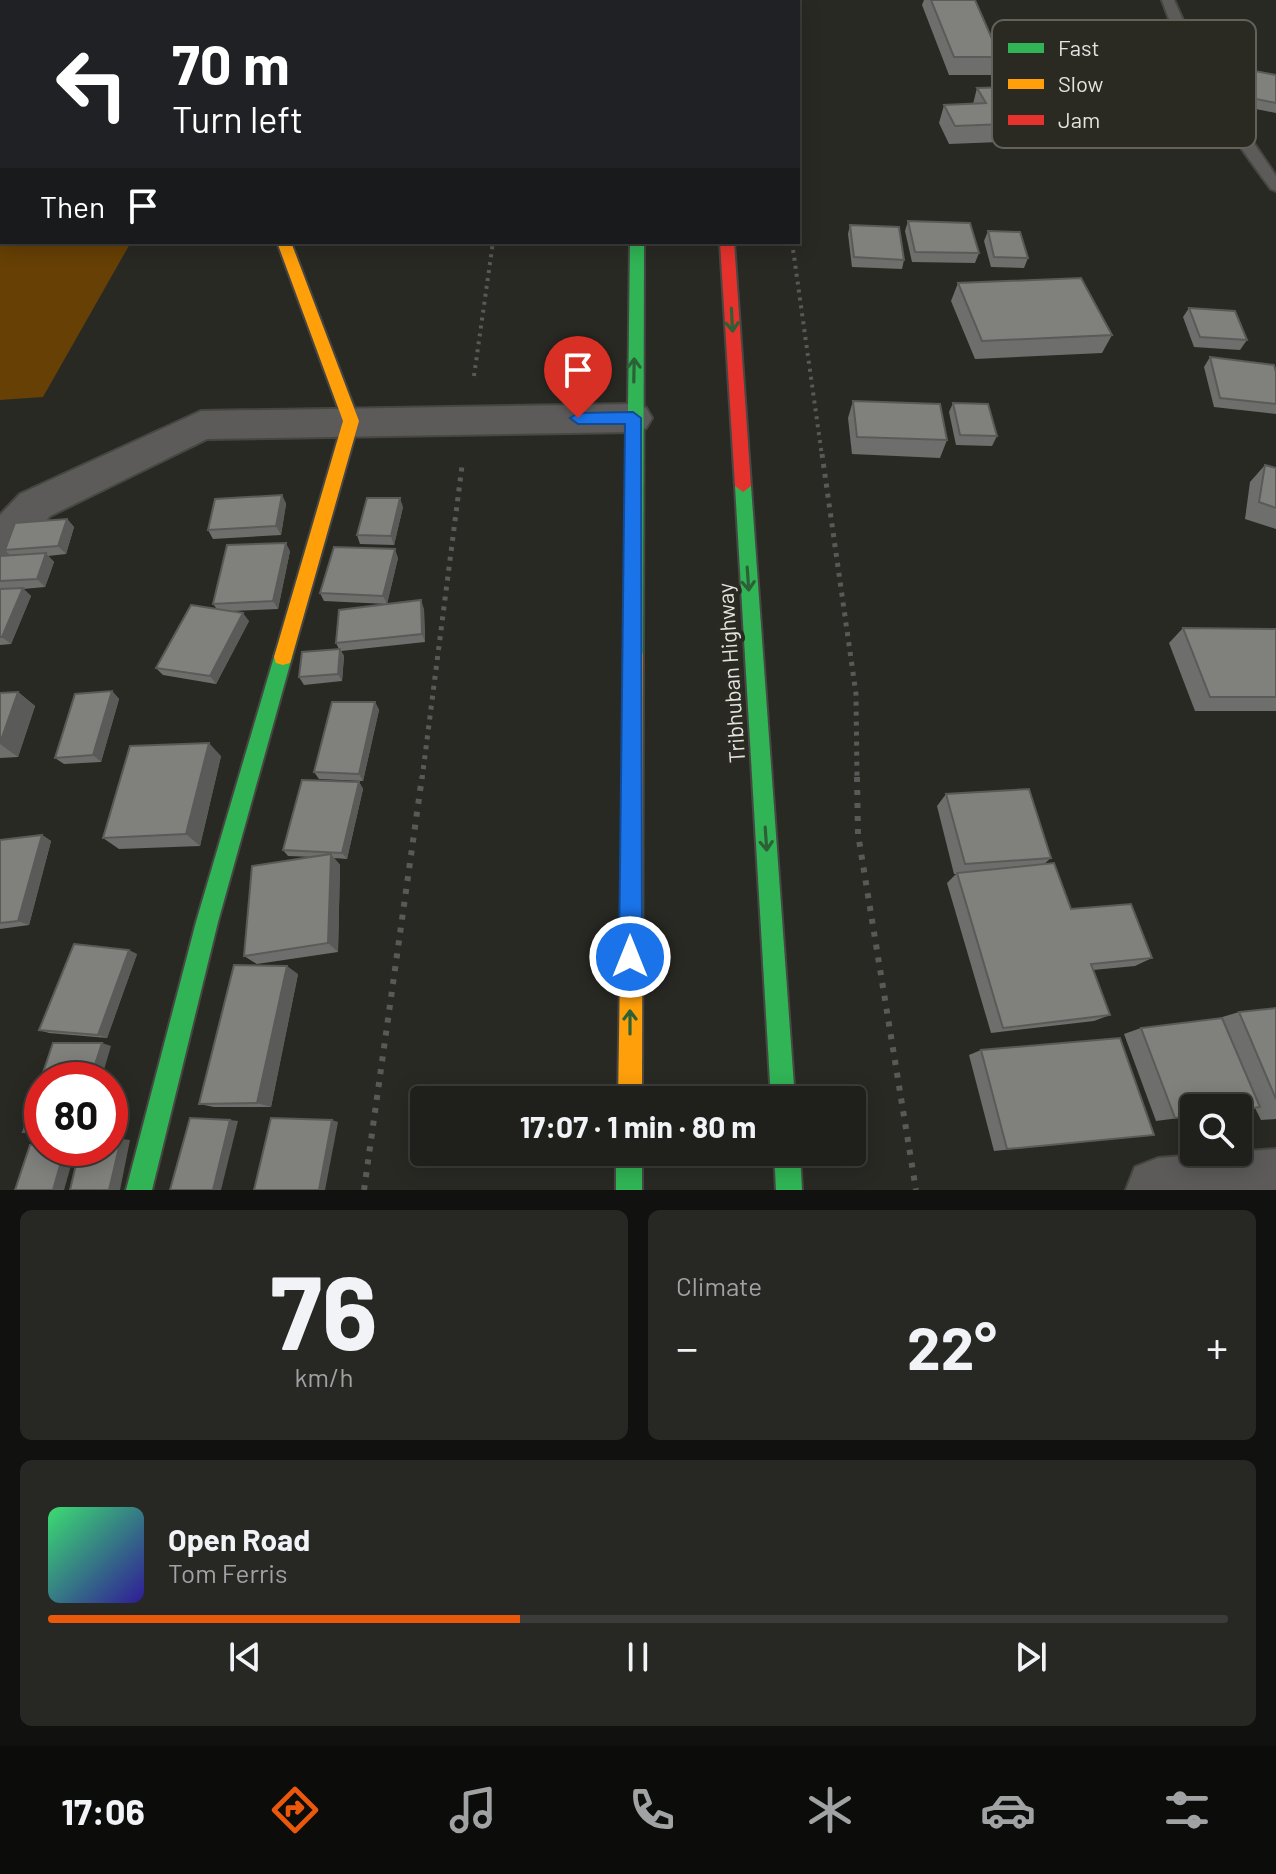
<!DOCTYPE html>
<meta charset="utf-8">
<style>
body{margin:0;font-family:Barlow,sans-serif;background:#272724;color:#f1f3f6;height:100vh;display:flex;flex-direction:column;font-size:30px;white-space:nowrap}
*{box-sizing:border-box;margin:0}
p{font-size:26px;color:#a1a2a3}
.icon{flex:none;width:44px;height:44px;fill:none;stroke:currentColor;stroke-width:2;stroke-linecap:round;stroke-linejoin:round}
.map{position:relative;height:1190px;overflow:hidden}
.sheet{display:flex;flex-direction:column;gap:20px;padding:20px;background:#11110f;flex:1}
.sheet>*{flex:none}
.banner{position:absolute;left:0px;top:0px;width:800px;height:244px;box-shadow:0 4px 20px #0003,0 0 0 2px #3c3d3a;background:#202124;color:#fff;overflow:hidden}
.controls{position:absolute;left:1180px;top:1094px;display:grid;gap:16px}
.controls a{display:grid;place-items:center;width:72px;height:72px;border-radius:8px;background:#1f1f1b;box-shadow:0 4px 20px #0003,0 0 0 2px #3c3d3a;font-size:40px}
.speed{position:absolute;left:24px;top:1062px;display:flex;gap:16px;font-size:40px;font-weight:700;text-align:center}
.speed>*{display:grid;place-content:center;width:104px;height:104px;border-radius:50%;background:#1f1f1b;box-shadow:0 4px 20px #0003,0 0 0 2px #3c3d3a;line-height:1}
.speed .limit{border:12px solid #d22;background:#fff;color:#111}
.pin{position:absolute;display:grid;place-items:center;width:68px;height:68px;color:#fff;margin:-82px -34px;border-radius:50% 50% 50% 0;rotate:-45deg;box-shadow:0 0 8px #0007}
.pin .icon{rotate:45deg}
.me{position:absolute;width:88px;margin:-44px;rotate:0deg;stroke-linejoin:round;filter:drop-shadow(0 0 6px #0008)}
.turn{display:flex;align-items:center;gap:28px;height:168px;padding:0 40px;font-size:36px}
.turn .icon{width:104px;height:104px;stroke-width:2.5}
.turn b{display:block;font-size:56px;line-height:68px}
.then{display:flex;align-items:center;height:76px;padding:0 40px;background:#0003;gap:16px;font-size:30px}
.big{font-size:60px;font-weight:700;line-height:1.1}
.sheet .tile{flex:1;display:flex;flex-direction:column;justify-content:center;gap:12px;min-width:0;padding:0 28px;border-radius:12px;background:#272724}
.sheet .dial{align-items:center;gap:0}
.dial b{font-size:104px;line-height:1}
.song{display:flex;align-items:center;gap:24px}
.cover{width:96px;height:96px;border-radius:12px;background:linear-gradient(135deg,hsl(140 70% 55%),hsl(250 70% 35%))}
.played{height:8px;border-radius:4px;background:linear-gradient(90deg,#ea580c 40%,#3c3d3a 40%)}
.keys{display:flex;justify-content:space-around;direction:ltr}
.heat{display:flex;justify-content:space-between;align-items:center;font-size:44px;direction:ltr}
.sheet .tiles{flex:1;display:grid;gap:20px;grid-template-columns:1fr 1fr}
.tile:last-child{grid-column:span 2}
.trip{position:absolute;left:410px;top:1086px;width:456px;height:80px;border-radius:8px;background:#1f1f1b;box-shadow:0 4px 20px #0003,0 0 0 2px #3c3d3a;font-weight:700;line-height:80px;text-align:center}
.tab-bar{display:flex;height:128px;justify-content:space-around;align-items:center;background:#0c0c0b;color:#a1a2a3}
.tab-bar .icon{width:56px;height:56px}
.tab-bar .current{color:#ea580c}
.tab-bar b{font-size:36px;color:#f1f3f6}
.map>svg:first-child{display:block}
</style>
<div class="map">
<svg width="1276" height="1190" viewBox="0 0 1276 1190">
<rect width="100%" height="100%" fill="#292924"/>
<polygon fill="#664005" points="0,0 208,0 2,2 2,242 131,242 43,397 0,400"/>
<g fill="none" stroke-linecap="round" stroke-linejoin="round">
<g stroke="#464643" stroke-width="4">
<path id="lane" d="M1162,0H1174L1207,74L1276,176V191L1271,189C1227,130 1186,70 1162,0Z"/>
</g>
<g stroke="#464643" stroke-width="4">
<g id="street">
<polygon points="633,404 646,408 652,418 646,428 633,432 207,439 50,516 15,555 0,560 0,515 20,494 201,411"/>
<polygon points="1276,1149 1276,1190 1126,1190 1135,1167 1158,1158"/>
</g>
</g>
<g stroke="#464643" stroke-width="4">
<g id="fast">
<rect x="709" y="0" width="10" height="2"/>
<polygon points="630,242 644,242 643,655 641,661 634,663 627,661 625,655"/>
<polygon points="743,480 751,486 795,1100 771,1100 735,486"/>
<polygon points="283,649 290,651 292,657 218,922 152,1190 126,1190 196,922 274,657 276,651"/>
<rect x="616" y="1152" width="26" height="38"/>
<polygon points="774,1152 800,1152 802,1190 776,1190"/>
</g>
</g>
<g stroke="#464643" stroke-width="4">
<g id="slow">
<rect x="638" y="0" width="10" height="2"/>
<polygon points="277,242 291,242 359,421 292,657 290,663 283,665 276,663 274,657 343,421"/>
<polygon points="634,647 641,649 643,655 642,1100 618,1100 625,655 627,649"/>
</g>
</g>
<g stroke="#464643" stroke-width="4">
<polygon id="jam" points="720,242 734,242 751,486 743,492 735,486"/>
</g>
<g stroke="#595958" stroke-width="4" stroke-dasharray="3 5" stroke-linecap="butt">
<polyline points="792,242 822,456"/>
<polyline points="474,376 493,242"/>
</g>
<g stroke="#595958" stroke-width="5" stroke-dasharray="4 6" stroke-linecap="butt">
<polyline points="822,454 856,694 857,779"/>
<polyline points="422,779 462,466"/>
</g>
<g stroke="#595958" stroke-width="6" stroke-dasharray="5 8" stroke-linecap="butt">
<polyline points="857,777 858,834 916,1190"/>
<polyline points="364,1190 422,777"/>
</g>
<use href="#lane" fill="#5c5b5a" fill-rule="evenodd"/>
<use href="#street" fill="#5c5b5a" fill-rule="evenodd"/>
<use href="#fast" fill="#30b455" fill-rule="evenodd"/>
<use href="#slow" fill="#ff9f0a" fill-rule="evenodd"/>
<use href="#jam" fill="#e5322d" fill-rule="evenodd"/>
</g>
<g fill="#6e6e6c">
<polygon points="454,0 482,0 482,2 455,2"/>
<polygon points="893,0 1003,0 975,0 1000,57 995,75 949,75 922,5 924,0"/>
<polygon points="1212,43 1246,64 1241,73 1208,69 1208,52"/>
<polygon points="1244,69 1276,75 1276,113 1246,107 1249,93 1236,90 1239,78"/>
<polygon points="977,88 1033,123 1027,141 949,144 939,123 944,105 973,104"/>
<polygon points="908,221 979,253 975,263 912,262 905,231"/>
<polygon points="850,225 904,260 902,269 852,267 848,234"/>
<polygon points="988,231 1028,258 1024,268 991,267 984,241"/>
<polygon points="958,283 1112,335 1102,353 975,359 951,301"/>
<polygon points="1189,308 1247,340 1240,350 1194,347 1183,317"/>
<polygon points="1210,357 1276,372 1276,414 1214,407 1204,367"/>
<polygon points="853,401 947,440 940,458 852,454 848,418"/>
<polygon points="953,403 997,436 992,446 956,445 949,412"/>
<polygon points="1265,465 1276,468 1276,529 1245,519 1250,482"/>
<polygon points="282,495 286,504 281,535 213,539 208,530"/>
<polygon points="403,507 394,545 360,544 357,535"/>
<polygon points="67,519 74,527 66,554 48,556 54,562 45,587 23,589 31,596 11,644 0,645 0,556 10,555 5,550"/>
<polygon points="290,551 278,609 231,611 249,621 216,684 163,675 156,668 217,609 213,604"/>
<polygon points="398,558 387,604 324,601 320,593"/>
<polygon points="424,609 425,642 341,651 344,656 342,681 304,685 299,677 339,649 336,643"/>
<polygon points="1183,628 1276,629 1276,711 1195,711 1169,643"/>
<polygon points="112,691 119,699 101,762 64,764 55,758"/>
<polygon points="18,692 35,706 18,757 0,758 0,693"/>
<polygon points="375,702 379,710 363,781 319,779 314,772"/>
<polygon points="221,756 200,846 119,849 103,838"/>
<polygon points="359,782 363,789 347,859 334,858 340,865 338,952 257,964 244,956 314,857 288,856 283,850"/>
<polygon points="946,794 1051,858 1044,864 1071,909 1152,958 1135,966 1093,970 1110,1015 1094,1021 991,1033 947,883 956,874 954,874 937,806"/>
<polygon points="42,835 51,841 29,925 0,929 0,840"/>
<polygon points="137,954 107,1038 49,1033 39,1030"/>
<polygon points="298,974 271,1107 214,1107 199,1104"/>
<polygon points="1276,1008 1276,1119 1261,1120 1255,1108 1156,1121 1124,1034 1141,1028 1219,1018 1239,1012"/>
<polygon points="981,1050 1154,1135 994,1151 969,1055"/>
</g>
<g fill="#5a5a58">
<polygon points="282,495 286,504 281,535 276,526"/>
<polygon points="400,498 403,507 394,545 391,536"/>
<polygon points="67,519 74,527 66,554 58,546"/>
<polygon points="286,543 290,551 278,609 273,601"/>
<polygon points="395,549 398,558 387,604 383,596"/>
<polygon points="46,553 54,562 45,587 37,579"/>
<polygon points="23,588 31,596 11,644 2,637"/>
<polygon points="421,600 424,609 425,642 422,634"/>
<polygon points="243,613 249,621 216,684 210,676"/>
<polygon points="340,649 344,656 342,681 338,674"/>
<polygon points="112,691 119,699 101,762 93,755"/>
<polygon points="18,692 35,706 18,757 0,744"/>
<polygon points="375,702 379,710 363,781 359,774"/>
<polygon points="209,743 221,756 200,846 186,834"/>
<polygon points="359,782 363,789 347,859 342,853"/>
<polygon points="42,835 51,841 29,925 18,921"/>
<polygon points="331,854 340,865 338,952 328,943"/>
<polygon points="129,950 137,954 107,1038 98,1035"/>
<polygon points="287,966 298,974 271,1107 257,1103"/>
<polygon points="102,1043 111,1046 101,1080 90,1080"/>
<polygon points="230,1120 238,1121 221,1190 213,1190"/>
<polygon points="332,1120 338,1122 325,1190 319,1190"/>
<polygon points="121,1139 130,1140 120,1190 109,1190"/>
<polygon points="65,1148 76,1148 64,1190 53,1190"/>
</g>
<g fill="#80807d" stroke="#5a5a58" stroke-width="2">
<polygon points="213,0 249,0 248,2 213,2"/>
<polygon points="265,0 297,0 295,2 264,2"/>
<polygon points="300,0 336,0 334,2 298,2"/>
<polygon points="383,0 413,0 412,2 382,2"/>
<polygon points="931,0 975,0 1000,57 954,57"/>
<polygon points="1244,69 1276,75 1276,103 1251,98 1254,84 1241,81"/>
<polygon points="1013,87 1033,123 955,126 944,105 986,103 977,88"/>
<polygon points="908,221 970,223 979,253 915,252"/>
<polygon points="850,225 899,227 904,260 854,257"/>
<polygon points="988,231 1020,232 1028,258 994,257"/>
<polygon points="1081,278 1112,335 982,341 958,283"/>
<polygon points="1189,308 1235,311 1247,340 1200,337"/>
<polygon points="1210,357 1274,365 1276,372 1276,404 1220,398"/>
<polygon points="853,401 940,404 947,440 857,437"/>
<polygon points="953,403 988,404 997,436 960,435"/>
<polygon points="1265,465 1276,468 1276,508 1259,502"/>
<polygon points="282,495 276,526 208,530 215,499"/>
<polygon points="367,498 400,498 391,536 357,535"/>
<polygon points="67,519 58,546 5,550 15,523"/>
<polygon points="286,543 273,601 213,604 227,545"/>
<polygon points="334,547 395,549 383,596 320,593"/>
<polygon points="46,553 37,579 0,581 0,556"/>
<polygon points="23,588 2,637 0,637 0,589"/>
<polygon points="421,600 422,634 336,643 339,610"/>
<polygon points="191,605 243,613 210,676 156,668"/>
<polygon points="1183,628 1276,629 1276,697 1210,697"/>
<polygon points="340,649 338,674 299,677 302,652"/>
<polygon points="112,691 93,755 55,758 75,694"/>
<polygon points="18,692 0,743 0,693"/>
<polygon points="332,702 375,702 359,774 314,772"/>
<polygon points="209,743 186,834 103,838 130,746"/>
<polygon points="302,780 359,782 342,853 283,850"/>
<polygon points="1029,789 1051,858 965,864 946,794"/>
<polygon points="42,835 18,921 0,923 0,840"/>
<polygon points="331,854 328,943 244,956 252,866"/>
<polygon points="1054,863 1071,909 1131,904 1152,958 1091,964 1110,1015 1003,1028 957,873"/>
<polygon points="74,944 129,950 98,1035 39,1030"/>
<polygon points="234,965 287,966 257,1103 199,1104"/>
<polygon points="1276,1008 1276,1099 1239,1012"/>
<polygon points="1222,1018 1260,1107 1238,1110 1238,1108 1194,1108 1194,1115 1175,1118 1141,1028"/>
<polygon points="1120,1038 1154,1135 1007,1149 981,1050"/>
<polygon points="53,1043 102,1043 90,1080 42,1080 42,1132 23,1132"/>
<polygon points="190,1118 230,1120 213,1190 170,1190"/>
<polygon points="271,1118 332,1120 319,1190 254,1190"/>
<polygon points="121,1139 109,1190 70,1190 80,1148 110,1148 110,1140"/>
<polygon points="30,1145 42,1145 42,1148 65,1148 53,1190 15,1190"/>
</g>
<defs><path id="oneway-shaft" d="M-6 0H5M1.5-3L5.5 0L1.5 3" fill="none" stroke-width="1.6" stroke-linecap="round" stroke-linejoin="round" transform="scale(2)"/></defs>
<g stroke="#2c6137">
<use href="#oneway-shaft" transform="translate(732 320) rotate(87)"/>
<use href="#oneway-shaft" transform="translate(634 370) rotate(-89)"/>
<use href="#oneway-shaft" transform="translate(748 579) rotate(86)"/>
<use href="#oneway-shaft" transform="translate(766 839) rotate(86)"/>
<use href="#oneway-shaft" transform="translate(630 1022) rotate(-90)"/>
</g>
<polygon fill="#1a73e8" stroke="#114b97" stroke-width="2" points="633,412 641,418 642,957 638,965 630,968 622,965 619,957 625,424 578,424 570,418 578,413"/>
<g text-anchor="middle" stroke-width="8" stroke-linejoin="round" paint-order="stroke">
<g font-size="22" fill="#e3e3df" stroke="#2a2a23">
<text transform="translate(731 673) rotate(-94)" y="8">Tribhuban Highway</text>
</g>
</g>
<rect x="992" y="20" width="264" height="128" rx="12" fill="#2a2a23" stroke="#62625b" stroke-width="2"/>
<rect x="1008" y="43" width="36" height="10" fill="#30b455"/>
<rect x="1008" y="79" width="36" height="10" fill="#ff9f0a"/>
<rect x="1008" y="115" width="36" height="10" fill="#e5322d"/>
<g font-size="22" fill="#e3e3df">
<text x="1058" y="56">Fast</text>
<text x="1058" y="92">Slow</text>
<text x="1058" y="128">Jam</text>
</g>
</svg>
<div class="controls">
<a><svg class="icon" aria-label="search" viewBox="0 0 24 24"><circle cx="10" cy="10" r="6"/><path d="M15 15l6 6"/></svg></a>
</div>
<div class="speed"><div class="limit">80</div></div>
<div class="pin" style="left:578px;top:418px;background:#d93025"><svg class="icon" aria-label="arrive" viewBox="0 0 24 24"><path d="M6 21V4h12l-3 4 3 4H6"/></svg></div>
<svg class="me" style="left:630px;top:957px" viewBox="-20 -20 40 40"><circle r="17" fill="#1a73e8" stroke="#fff" stroke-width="3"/><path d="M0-11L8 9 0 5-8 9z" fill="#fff"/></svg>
<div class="trip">17:07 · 1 min · 80 m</div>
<div class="banner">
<div class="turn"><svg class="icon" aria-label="left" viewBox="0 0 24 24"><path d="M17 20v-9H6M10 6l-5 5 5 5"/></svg><div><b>70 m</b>Turn left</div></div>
<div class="then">Then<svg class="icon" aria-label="arrive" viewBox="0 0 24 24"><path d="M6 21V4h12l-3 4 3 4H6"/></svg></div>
</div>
</div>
<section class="sheet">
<div class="tiles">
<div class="tile dial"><b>76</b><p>km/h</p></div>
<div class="tile"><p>Climate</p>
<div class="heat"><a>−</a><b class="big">22°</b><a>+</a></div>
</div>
<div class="tile">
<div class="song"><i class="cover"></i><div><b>Open Road</b><p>Tom Ferris</p></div></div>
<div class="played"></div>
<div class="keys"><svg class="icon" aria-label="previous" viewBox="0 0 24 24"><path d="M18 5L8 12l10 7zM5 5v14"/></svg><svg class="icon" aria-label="pause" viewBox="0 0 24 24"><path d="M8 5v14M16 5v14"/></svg><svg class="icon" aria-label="next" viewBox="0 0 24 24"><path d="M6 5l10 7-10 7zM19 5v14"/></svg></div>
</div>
</div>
</section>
<nav class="tab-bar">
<b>17:06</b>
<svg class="icon current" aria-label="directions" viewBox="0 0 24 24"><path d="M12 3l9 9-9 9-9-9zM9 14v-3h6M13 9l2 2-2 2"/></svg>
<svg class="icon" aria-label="music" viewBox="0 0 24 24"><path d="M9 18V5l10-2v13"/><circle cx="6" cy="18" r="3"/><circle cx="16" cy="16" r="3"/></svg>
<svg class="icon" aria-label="phone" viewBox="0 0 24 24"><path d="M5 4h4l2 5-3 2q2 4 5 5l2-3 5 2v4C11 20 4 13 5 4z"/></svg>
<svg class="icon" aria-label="climate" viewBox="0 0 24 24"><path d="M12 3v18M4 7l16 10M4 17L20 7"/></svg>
<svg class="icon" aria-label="car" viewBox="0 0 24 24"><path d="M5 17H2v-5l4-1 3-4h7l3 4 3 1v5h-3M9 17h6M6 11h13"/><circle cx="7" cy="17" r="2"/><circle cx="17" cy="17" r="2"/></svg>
<svg class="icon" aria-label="filters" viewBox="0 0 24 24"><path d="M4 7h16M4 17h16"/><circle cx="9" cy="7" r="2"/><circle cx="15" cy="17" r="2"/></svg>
</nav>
